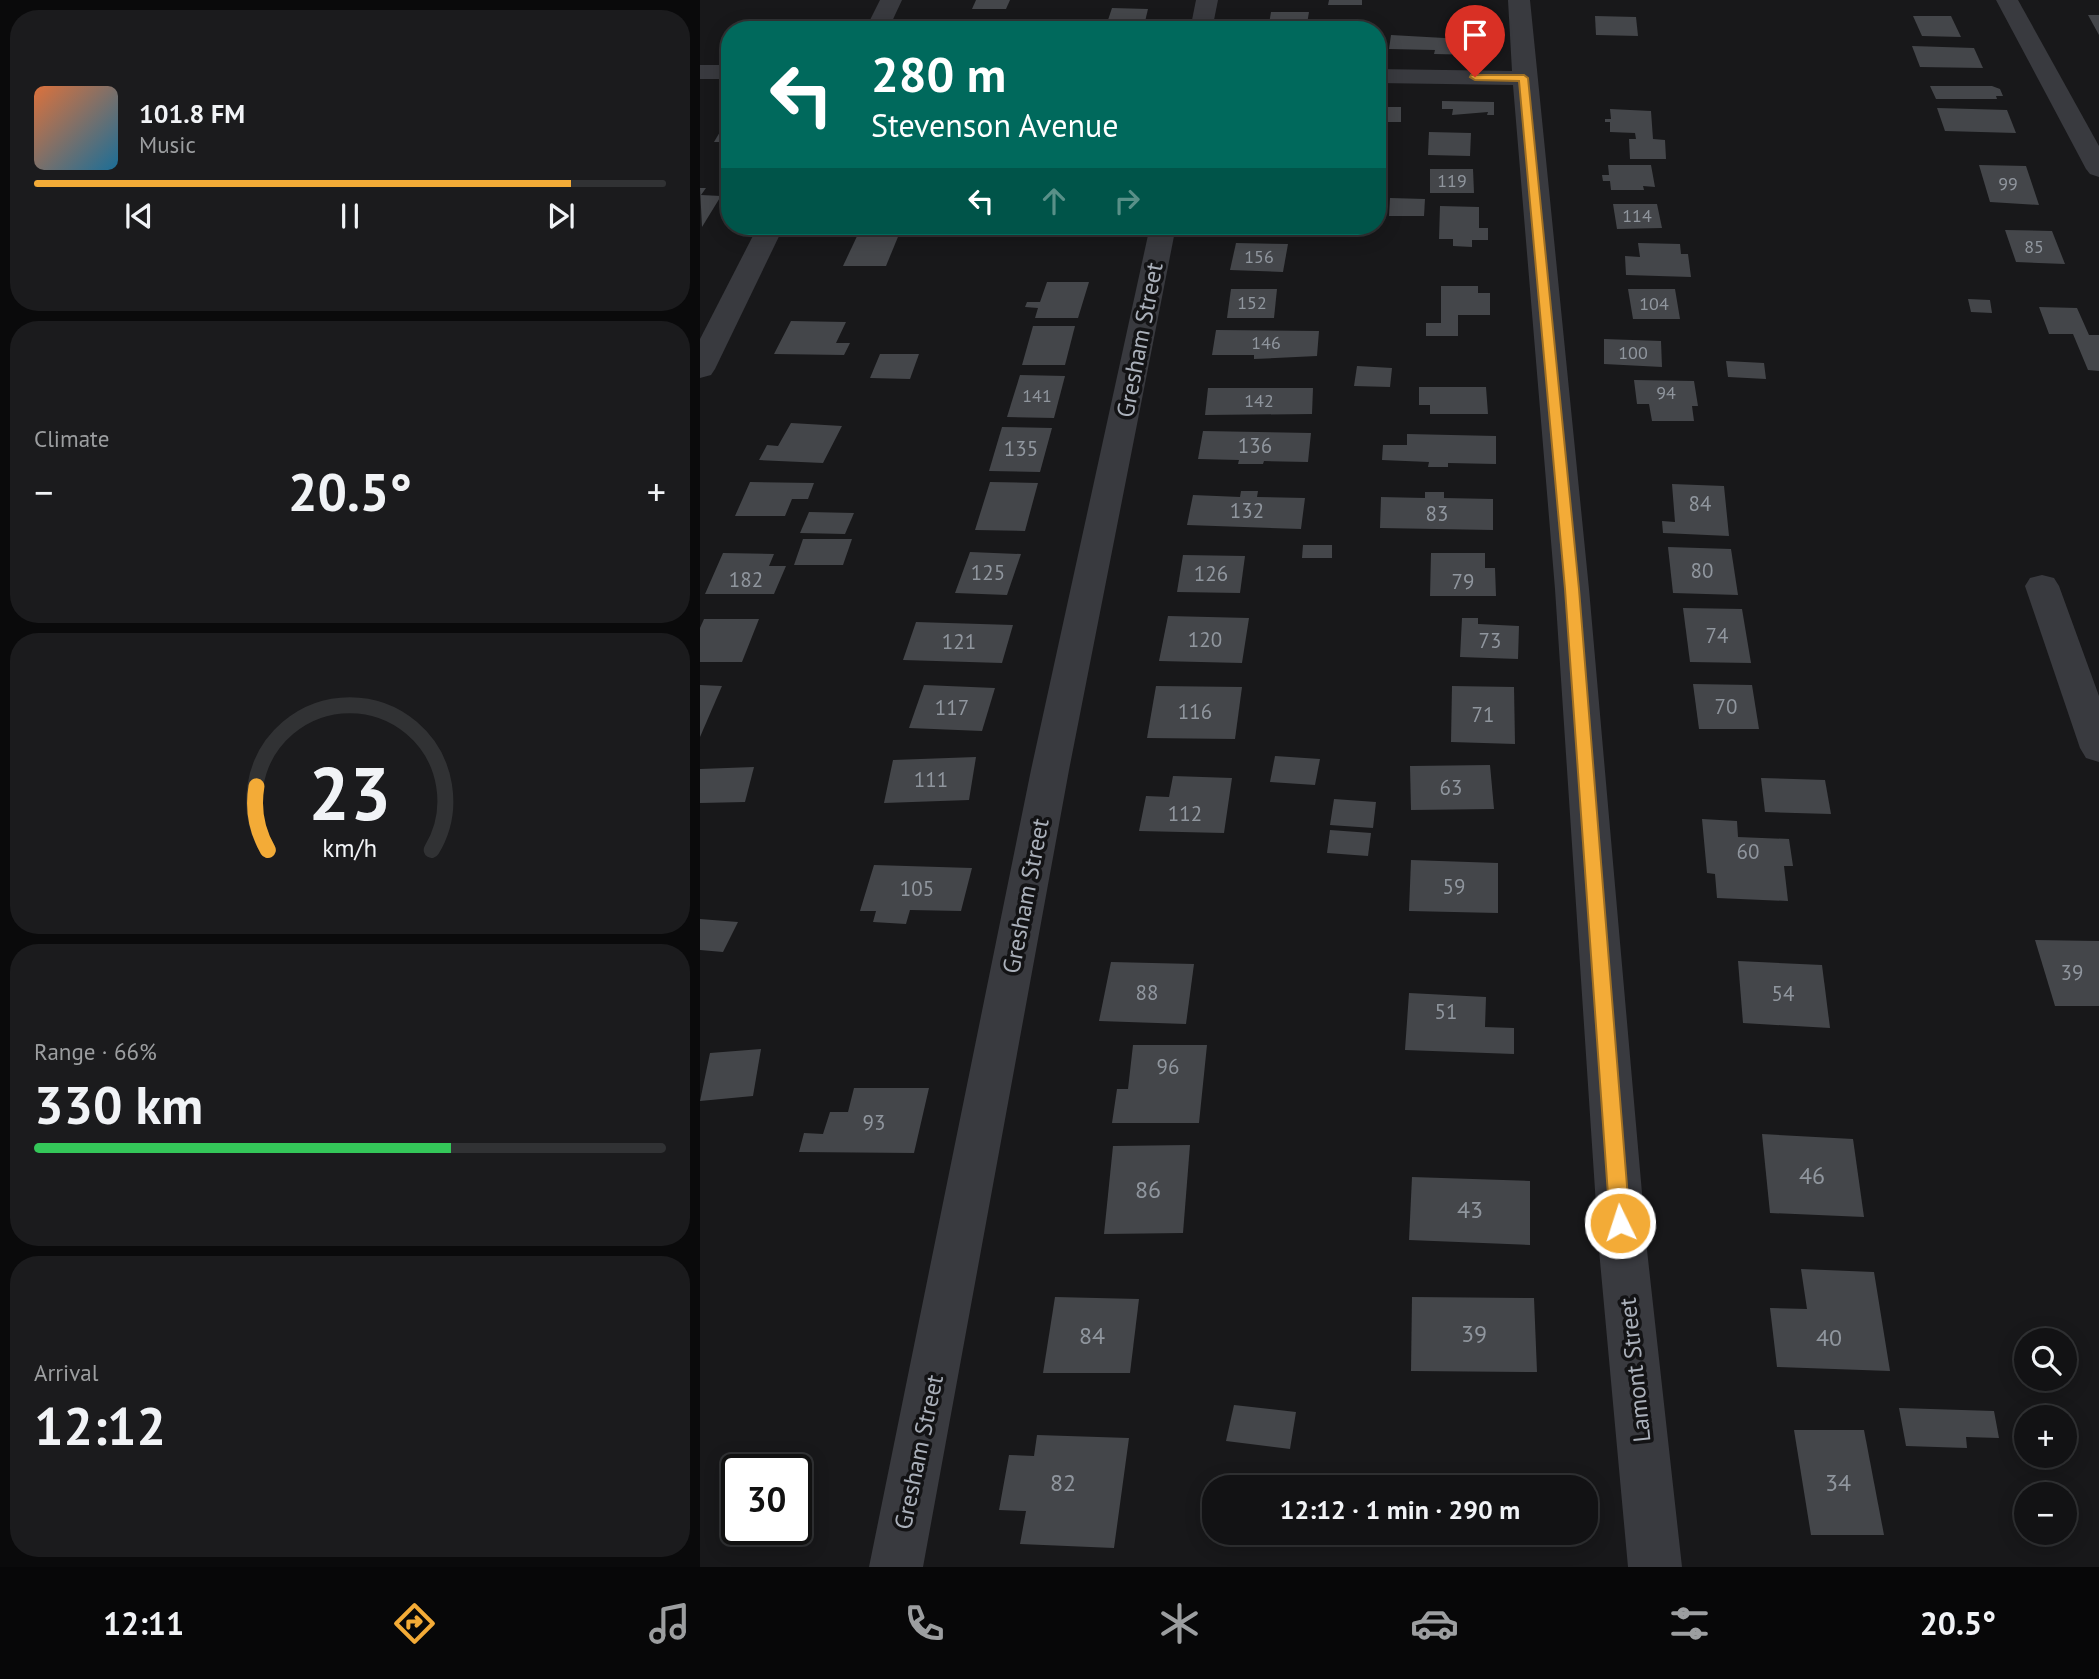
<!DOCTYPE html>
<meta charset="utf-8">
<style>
body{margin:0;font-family:"PT Sans",sans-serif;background:#1b1b1d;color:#f1f3f6;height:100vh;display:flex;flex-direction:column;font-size:26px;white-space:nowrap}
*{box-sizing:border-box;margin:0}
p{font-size:23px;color:#9c9ea0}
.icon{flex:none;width:38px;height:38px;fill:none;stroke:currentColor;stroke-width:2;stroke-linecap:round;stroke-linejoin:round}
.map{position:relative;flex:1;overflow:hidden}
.drawer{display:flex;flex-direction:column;gap:10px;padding:10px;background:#0a0a0b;width:700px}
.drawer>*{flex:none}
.top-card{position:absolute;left:21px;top:21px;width:665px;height:214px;border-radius:28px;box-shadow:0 4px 18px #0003,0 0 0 2px #313234;background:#00695c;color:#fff;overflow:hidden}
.fabs{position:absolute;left:1314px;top:1328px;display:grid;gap:14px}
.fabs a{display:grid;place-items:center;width:63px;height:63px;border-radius:50%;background:#121214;box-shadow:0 4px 18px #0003,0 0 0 2px #313234;font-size:35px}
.speed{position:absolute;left:21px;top:1454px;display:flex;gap:14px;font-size:35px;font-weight:700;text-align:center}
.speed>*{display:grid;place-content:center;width:91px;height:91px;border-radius:50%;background:#121214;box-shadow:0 4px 18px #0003,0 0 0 2px #313234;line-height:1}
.speed .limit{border:4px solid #111;border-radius:10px;background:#fff;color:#111}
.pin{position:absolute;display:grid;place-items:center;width:60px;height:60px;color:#fff;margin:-72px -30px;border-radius:50% 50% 50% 0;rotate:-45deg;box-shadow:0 0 7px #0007}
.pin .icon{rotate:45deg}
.me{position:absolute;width:77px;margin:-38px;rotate:356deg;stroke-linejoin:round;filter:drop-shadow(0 0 5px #0008)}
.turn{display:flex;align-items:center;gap:24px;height:147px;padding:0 35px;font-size:32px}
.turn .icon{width:91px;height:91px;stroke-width:2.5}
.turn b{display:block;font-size:49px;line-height:60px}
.lanes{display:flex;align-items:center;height:66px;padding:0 35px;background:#0003;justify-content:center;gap:35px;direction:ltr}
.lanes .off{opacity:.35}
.big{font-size:52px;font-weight:800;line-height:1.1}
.drawer .card{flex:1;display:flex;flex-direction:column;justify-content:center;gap:10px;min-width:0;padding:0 24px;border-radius:28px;background:#1b1b1d}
.drawer .dial{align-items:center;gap:0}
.dial svg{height:182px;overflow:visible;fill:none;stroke:#313234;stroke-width:7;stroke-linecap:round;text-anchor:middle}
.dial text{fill:#f1f3f6;stroke:none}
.song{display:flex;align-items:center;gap:21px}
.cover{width:84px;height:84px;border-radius:10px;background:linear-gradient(135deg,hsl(20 70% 55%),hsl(200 70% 35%))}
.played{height:7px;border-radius:4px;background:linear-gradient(90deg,#f3ab37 85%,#313234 85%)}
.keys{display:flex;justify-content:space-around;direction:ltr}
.heat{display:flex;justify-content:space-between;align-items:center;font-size:38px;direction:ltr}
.charge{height:10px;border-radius:5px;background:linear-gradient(90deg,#34c759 66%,#313234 0)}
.trip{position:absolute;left:502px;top:1475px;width:396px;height:70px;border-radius:28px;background:#121214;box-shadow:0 4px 18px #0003,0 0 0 2px #313234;font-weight:800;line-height:70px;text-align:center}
.tabs{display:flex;height:112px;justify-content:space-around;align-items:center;background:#070708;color:#9c9ea0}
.tabs .icon{width:49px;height:49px}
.tabs .current{color:#f3ab37}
.tabs b{font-size:32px;color:#f1f3f6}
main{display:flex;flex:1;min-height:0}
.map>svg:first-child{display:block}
</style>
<main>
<section class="drawer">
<div class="card">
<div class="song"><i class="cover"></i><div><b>101.8 FM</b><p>Music</p></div></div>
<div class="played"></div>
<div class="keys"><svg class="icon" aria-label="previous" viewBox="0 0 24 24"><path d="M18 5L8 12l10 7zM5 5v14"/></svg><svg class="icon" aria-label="pause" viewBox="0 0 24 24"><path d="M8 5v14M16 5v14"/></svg><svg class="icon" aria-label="next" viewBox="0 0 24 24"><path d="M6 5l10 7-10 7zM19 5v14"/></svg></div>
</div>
<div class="card"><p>Climate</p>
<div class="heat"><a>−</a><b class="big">20.5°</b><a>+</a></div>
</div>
<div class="card dial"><svg viewBox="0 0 100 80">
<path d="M14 69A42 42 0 1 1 86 69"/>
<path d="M14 69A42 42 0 0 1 9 41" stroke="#f3ab37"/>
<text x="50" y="56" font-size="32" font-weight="700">23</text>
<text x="50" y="72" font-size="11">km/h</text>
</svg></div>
<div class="card"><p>Range · 66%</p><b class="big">330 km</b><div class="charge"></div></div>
<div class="card"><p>Arrival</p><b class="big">12:12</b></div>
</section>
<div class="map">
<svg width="1399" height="1567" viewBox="0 0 1399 1567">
<rect width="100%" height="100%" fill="#18181a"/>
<g fill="#44464a">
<polygon points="276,0 310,0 306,9 272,9"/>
<polygon points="629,0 662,0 662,5 628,5"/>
<polygon points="412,8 448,9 443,30 405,29"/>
<polygon points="571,12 609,12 606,30 568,30"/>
<polygon points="1388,15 1399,15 1399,35"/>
<polygon points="895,16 936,17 938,36 896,35"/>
<polygon points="1213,16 1251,16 1261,37 1222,36"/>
<polygon points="256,21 296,21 292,30 252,30"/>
<polygon points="75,22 116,22 112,30 70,30"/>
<polygon points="691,35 780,40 780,55 734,54 735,50 689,49"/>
<polygon points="1212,46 1274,48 1283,68 1220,67"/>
<polygon points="1230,86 1292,86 1300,89 1303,96 1296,96 1297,99 1236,99"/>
<polygon points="742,101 794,102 794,115 787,115 788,112 752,115 753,109 742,109"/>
<rect x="677" y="107" width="24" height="15"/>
<polygon points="1237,108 1307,110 1316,133 1245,131"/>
<polygon points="910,109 951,111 953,139 965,140 966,159 930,159 929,139 936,139 935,133 910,132 910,122 905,122 905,119 911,119"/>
<polygon points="30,115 30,142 14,142"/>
<polygon points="729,132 771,133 770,156 728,155"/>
<polygon points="908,165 951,165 955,187 943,186 944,190 911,190 910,181 903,181 902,175 909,175"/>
<polygon points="1279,165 1326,166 1339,205 1290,202"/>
<polygon points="730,169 773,169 774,193 730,193"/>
<polygon points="0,188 6,188 1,195 21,196 2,227"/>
<polygon points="690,198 725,199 724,216 689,216"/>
<polygon points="913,204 957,204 962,228 917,229"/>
<polygon points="740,206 779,207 779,228 788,228 788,240 772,240 772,247 753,246 753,239 739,239"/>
<polygon points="540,226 597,226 597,229 540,230"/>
<polygon points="1305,230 1352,231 1365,264 1316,262"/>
<polygon points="159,232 200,232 186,266 143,266"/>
<polygon points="536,243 588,244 583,272 530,270"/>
<polygon points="938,243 980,244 981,254 988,254 991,277 926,275 925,256 940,257"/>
<polygon points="347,282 389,282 378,318 335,318 338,308 325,307 327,302 340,302"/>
<polygon points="741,286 778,286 778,293 790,293 790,315 758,315 758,336 726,336 726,323 741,323"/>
<polygon points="531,289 577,289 574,318 527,318"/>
<polygon points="928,289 975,289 980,319 933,319"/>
<polygon points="1268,299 1290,300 1292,313 1271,312"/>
<polygon points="1339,307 1377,308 1389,335 1399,335 1399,371 1388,370 1373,334 1349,334"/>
<polygon points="91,321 146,322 136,343 150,343 144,355 74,354"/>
<polygon points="333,326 375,326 365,365 322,365"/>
<polygon points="516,330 619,331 617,356 554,359 554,355 512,355"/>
<polygon points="904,339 961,341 962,367 904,364"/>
<polygon points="180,354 219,354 210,379 170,378"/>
<polygon points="1026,361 1064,363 1066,379 1028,377"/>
<polygon points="657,366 692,368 690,387 654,386"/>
<polygon points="320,375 365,376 354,418 307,417"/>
<polygon points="934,380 994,381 998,406 992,406 994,421 952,421 949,404 937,404"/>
<polygon points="719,387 786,387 788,414 730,414 730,405 719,405"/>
<polygon points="508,388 613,388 612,414 505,415"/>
<polygon points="91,423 142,426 123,463 59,460 67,445 78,446"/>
<polygon points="302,427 352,428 340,472 289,471"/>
<polygon points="503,431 611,433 608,462 564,461 563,464 538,464 539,460 498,459"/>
<polygon points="707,434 796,436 796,464 748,463 748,467 728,467 729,462 682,460 683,445 707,445"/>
<polygon points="50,482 114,483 108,499 92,499 85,516 35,516"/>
<polygon points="290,482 338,483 325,531 275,530"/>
<polygon points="972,484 1024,486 1029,536 963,533 962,521 975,522"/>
<polygon points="541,491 558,491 557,497 605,498 601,529 487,525 493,495 540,497"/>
<polygon points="725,492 744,492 744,498 793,499 793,530 680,528 681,497 725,498"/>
<polygon points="109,512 154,513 145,534 100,533"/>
<polygon points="103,539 152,539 143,565 94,565"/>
<polygon points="603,545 632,545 632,558 602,558"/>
<polygon points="968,547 1031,549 1038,595 973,593"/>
<polygon points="270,552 321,554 307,595 255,593"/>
<polygon points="23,553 74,554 69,566 86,566 74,594 5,594"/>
<polygon points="731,553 785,553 785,568 795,568 796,596 730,596"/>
<polygon points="483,555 545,556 540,593 477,592"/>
<polygon points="983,608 1042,609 1051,663 990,662"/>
<polygon points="468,616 549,618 542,663 459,661"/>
<polygon points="762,618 778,618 778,624 819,626 818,659 760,657"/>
<polygon points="4,619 59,619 42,662 0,662 0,628"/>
<polygon points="216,622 313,625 302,663 203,660"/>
<polygon points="993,684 1052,685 1059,729 999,729"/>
<polygon points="0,685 22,686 0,737"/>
<polygon points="224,685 295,688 282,731 209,728"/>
<polygon points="456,686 542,687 535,739 447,738"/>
<polygon points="752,686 814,687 815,744 751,742"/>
<polygon points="575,756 620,759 615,785 570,782"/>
<polygon points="276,757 269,800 184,803 193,760"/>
<polygon points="790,765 794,809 711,810 710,766"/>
<polygon points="54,767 45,802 0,803 0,769"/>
<polygon points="473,776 532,778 524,833 439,831 446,796 469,797"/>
<polygon points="1061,778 1125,780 1131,814 1065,812"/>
<polygon points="634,799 676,802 673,828 630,825"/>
<polygon points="1002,819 1037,821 1038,837 1089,839 1093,866 1084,866 1088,901 1017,898 1015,874 1007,873"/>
<polygon points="630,830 671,833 668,856 627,853"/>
<polygon points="711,860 798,863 798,913 709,911"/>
<polygon points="174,865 272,868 261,911 210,910 206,924 173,922 176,911 160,911"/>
<polygon points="0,919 38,922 23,952 0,950"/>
<polygon points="1335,940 1399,941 1399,1006 1355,1006"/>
<polygon points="1038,961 1122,965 1130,1028 1043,1023"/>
<polygon points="411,962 494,964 486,1024 399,1021"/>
<polygon points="709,993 786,997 785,1027 814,1028 814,1054 705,1050"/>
<polygon points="433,1045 507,1045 499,1123 412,1123 417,1089 428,1089"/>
<polygon points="61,1049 53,1096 0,1101 10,1053"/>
<polygon points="154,1088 229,1088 214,1153 99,1152 104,1133 123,1134 130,1112 148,1112"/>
<polygon points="1062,1134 1153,1139 1164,1217 1070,1213"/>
<polygon points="490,1145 483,1233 404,1234 413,1146"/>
<polygon points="712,1177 830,1181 830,1245 709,1240"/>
<polygon points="1101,1269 1174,1272 1190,1371 1077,1367 1070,1308 1107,1309"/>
<polygon points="355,1297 439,1299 430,1373 343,1373"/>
<polygon points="712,1297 834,1298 837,1372 711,1371"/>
<polygon points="534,1405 596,1412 590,1449 526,1441"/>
<polygon points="1199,1408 1294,1411 1299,1438 1266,1437 1267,1448 1206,1446"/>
<polygon points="1094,1430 1164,1430 1184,1535 1111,1535"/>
<polygon points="337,1435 429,1438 414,1548 320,1544 326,1511 299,1510 309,1455 334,1456"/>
</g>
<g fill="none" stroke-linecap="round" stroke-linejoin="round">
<g fill="#393a3f" fill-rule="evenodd">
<polygon points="180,0 202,0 188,30 165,30"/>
<polygon points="496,0 518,0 512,30 490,30"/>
<polygon points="808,0 830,0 889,589 947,1250 982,1567 928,1567 899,1250 855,589 813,85 677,83 677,69 812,71"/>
<polygon points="1296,0 1318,0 1399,146 1399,177 1390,174 1386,169"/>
<rect x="0" y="65" width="30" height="14"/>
<polygon points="58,226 84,226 15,369 11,375 0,378 0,339"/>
<polygon points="450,226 476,226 369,770 223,1567 169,1567 331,770"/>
<polygon points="1342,575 1354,578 1359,586 1399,696 1399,762 1386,758 1380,748 1325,586 1330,578"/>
</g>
</g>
<polygon fill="#f3ab37" stroke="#9e6f24" stroke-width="2" points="771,75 824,75 828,78 879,589 930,1223 927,1229 920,1232 913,1229 910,1223 865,589 819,81 775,80 770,77"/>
<g text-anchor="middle" stroke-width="7" stroke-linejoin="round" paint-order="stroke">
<g font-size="18" fill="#90969e">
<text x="752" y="187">119</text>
<text x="1308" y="190">99</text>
<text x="937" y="222">114</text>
<text x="1334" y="253">85</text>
<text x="559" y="263">156</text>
<text x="552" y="309">152</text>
<text x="954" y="310">104</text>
<text x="566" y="349">146</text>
<text x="933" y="359">100</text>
<text x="966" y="399">94</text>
<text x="337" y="402">141</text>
<text x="559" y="407">142</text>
</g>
<g font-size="21" fill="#90969e">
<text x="555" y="453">136</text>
<text x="321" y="456">135</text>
<text x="1000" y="511">84</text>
<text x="547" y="518">132</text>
<text x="737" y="521">83</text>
<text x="1002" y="578">80</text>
<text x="288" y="580">125</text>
<text x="511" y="581">126</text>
<text x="46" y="587">182</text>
<text x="763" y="589">79</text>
<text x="1017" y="643">74</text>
<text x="505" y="647">120</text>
<text x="790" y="648">73</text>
<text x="259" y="649">121</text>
<text x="1026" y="714">70</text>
<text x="252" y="715">117</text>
<text x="495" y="719">116</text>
<text x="783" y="722">71</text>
<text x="231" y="787">111</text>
<text x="751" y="795">63</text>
<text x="485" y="821">112</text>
<text x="1048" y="859">60</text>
<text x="754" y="894">59</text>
<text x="217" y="896">105</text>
<text x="1372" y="980">39</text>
<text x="447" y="1000">88</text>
<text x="1083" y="1001">54</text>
<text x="746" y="1019">51</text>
<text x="468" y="1074">96</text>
<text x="174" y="1130">93</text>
</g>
<g font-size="24" fill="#aab0ba" stroke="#131315">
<text transform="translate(440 340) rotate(-79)" y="8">Gresham Street</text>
<text transform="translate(326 896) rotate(-79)" y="8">Gresham Street</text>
<text transform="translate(935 1370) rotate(-96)" y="8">Lamont Street</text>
<text transform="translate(219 1452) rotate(-78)" y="8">Gresham Street</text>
</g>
<g font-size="24" fill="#90969e">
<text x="1112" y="1184">46</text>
<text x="448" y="1198">86</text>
<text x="770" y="1218">43</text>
<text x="774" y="1342">39</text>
<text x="392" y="1344">84</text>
<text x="1129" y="1346">40</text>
<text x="363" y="1491">82</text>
<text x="1138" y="1491">34</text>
</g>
</g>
</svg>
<div class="fabs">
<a><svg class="icon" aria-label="search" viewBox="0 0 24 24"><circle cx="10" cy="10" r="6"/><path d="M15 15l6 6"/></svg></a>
<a>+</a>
<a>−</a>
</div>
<div class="speed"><div class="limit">30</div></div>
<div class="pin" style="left:775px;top:77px;background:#d93025"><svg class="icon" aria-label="arrive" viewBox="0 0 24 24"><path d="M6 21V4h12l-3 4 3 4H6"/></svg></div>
<svg class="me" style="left:920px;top:1223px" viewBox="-20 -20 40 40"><circle r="17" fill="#f3ab37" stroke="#fff" stroke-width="3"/><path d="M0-11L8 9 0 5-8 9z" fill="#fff"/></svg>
<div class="trip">12:12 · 1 min · 290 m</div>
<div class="top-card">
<div class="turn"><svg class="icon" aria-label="left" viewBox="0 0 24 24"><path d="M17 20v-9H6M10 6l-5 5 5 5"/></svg><div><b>280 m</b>Stevenson Avenue</div></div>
<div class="lanes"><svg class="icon" aria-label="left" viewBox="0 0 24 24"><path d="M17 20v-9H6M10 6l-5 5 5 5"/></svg><svg class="icon off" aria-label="ahead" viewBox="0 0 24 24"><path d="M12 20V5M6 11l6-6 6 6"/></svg><svg class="icon off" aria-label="right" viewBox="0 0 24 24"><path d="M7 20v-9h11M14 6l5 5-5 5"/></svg></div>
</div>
</div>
</main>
<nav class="tabs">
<b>12:11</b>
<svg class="icon current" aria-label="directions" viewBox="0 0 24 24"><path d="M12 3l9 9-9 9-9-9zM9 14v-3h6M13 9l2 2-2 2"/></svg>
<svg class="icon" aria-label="music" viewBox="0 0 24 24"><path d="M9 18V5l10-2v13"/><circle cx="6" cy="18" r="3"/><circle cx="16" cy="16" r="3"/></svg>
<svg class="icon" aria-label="phone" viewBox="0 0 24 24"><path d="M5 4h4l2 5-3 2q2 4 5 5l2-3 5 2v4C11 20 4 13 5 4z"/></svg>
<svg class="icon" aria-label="climate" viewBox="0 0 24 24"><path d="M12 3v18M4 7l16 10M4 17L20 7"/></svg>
<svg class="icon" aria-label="car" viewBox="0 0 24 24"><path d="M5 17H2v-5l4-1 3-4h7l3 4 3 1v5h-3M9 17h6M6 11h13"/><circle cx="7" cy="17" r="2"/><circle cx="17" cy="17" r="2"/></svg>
<svg class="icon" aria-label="filters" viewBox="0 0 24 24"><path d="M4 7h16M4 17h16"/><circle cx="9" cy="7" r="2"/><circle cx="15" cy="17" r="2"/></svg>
<b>20.5°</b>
</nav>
